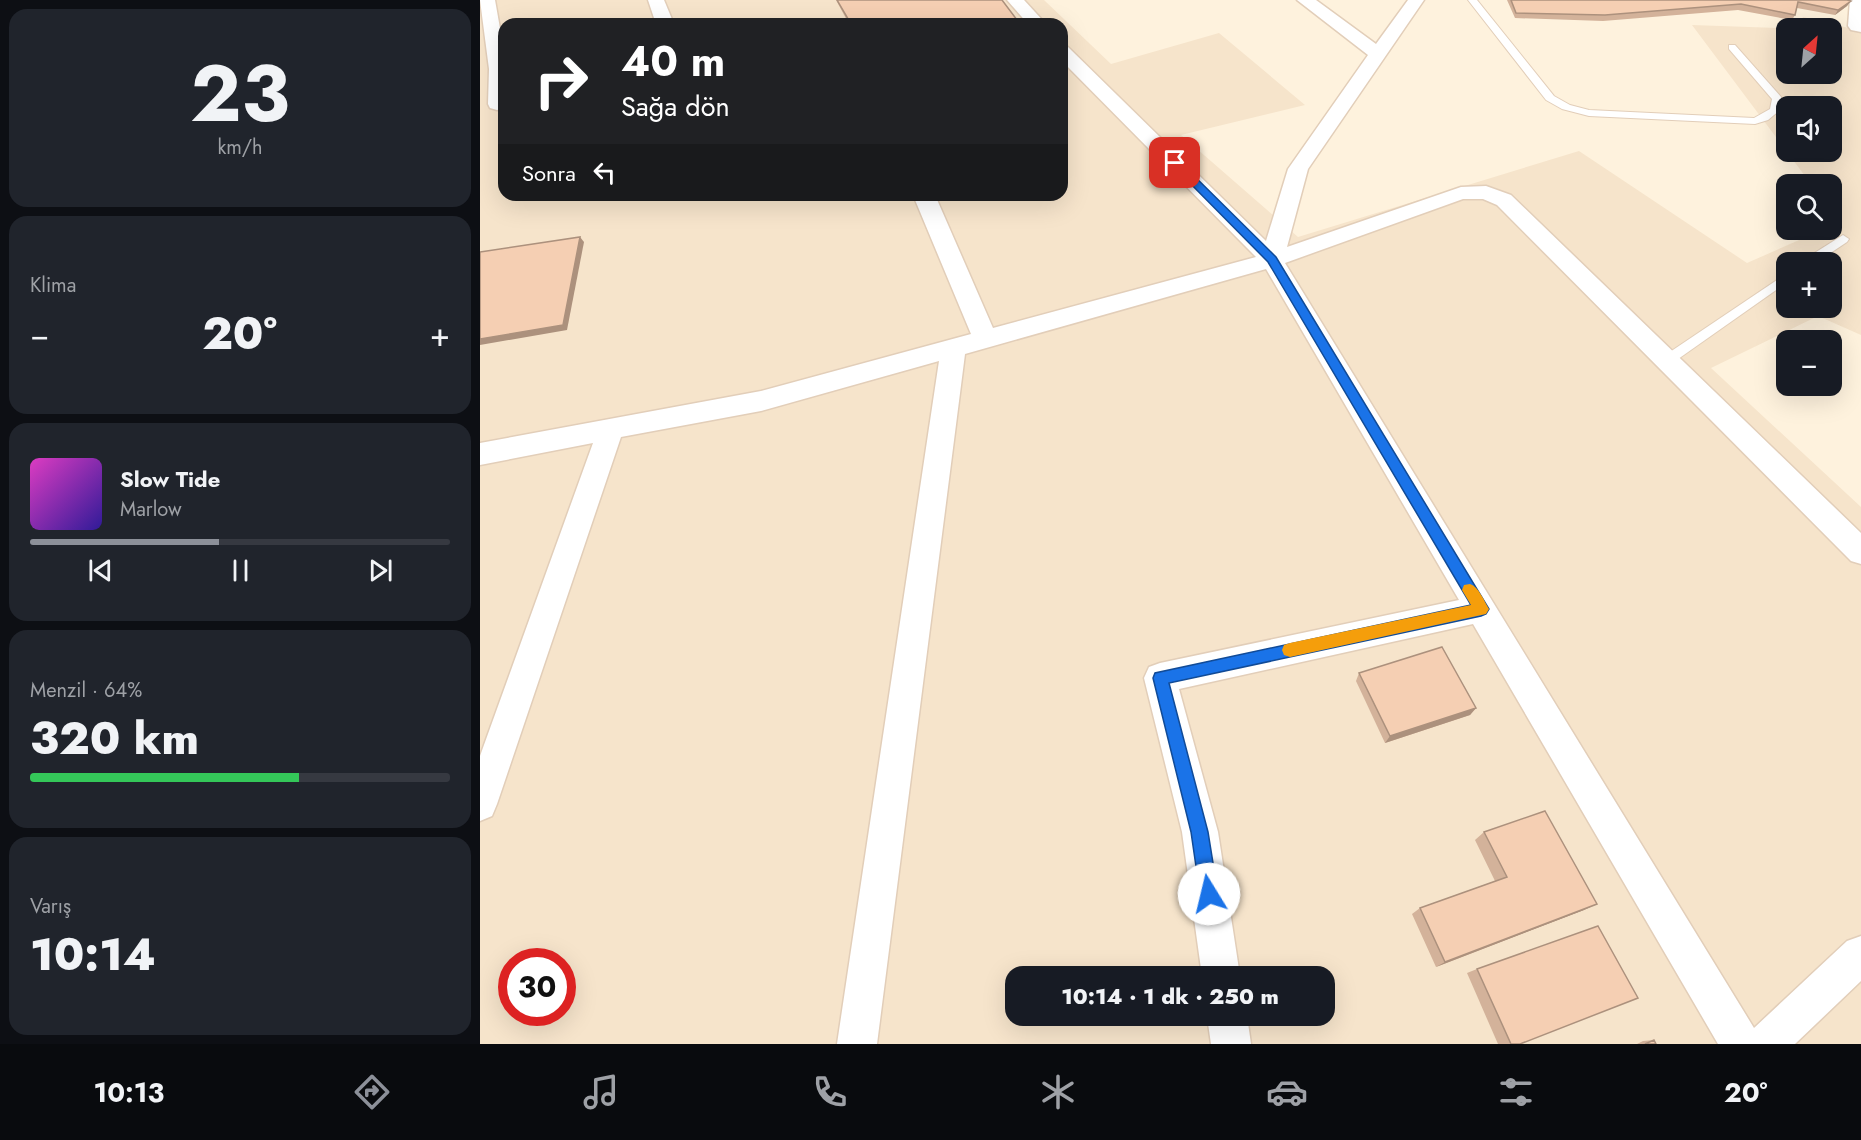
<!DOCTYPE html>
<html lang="tr">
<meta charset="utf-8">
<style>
body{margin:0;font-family:Jost,sans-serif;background:#20242c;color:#f1f3f6;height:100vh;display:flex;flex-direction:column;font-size:22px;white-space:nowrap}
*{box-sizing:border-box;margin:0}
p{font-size:20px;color:#9ea1a6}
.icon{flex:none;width:33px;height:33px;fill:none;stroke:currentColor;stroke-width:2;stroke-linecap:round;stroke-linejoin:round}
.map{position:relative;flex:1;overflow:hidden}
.drawer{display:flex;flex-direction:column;gap:9px;padding:9px;background:#0d0f14;width:480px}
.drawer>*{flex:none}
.hud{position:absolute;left:18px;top:18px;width:570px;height:183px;border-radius:18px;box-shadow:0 6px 24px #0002;background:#202124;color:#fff;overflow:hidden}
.needle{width:39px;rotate:27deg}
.buttons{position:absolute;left:1296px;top:18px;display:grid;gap:12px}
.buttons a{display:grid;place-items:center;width:66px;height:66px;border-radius:12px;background:#171b24;box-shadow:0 6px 24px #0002;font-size:30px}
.speed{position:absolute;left:18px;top:948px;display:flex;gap:12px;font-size:30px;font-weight:700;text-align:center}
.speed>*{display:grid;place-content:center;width:78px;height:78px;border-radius:50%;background:#171b24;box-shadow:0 6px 24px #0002;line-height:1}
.speed .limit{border:9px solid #d22;background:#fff;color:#111}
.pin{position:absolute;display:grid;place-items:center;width:51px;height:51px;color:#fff;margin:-26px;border-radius:12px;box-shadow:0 3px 9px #0006}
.me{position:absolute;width:66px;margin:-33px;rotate:351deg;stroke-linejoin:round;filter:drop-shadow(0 0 4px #0008)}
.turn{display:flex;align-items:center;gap:21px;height:126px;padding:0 24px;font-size:27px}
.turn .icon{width:78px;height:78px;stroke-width:2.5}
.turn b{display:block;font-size:42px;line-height:51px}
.then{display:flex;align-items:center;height:57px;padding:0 24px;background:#0003;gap:12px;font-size:22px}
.big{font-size:45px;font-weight:800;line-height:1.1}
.drawer .widget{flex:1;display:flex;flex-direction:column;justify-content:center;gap:9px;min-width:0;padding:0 21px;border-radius:18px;background:#20242c}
.drawer .dial{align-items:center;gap:0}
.dial b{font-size:78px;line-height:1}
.song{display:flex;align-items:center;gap:18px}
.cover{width:72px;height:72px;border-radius:9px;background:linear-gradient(135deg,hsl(310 70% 55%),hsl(250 70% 35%))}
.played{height:6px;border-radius:3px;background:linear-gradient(90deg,#8c9099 45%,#363941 45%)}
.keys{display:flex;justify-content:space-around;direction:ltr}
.heat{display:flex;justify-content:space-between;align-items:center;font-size:33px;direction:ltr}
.charge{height:9px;border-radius:4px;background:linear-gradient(90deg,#34c759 64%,#363941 0)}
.trip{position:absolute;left:525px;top:966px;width:330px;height:60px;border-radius:18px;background:#171b24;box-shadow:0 6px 24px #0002;font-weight:800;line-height:60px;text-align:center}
.dock{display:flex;height:96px;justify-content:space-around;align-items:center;background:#090b0e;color:#9ea1a6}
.dock .icon{width:42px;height:42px}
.dock .selected{color:#8c9099}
.dock b{font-size:27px;color:#f1f3f6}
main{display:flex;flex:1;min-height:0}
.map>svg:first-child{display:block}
</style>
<main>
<section class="drawer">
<div class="widget dial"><b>23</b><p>km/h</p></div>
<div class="widget"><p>Klima</p>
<div class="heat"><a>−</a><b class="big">20°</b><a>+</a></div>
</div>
<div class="widget">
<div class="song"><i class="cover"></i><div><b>Slow Tide</b><p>Marlow</p></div></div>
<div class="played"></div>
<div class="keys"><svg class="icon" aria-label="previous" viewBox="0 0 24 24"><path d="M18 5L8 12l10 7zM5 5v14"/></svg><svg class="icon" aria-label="pause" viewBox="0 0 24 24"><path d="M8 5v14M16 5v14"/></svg><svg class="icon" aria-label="next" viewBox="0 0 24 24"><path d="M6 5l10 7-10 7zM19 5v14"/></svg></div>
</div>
<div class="widget"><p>Menzil · 64%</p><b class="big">320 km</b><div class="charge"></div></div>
<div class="widget"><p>Varış</p><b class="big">10:14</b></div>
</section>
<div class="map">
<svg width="1381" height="1044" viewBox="0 0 1381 1044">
<rect width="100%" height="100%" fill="#fef2dd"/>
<path fill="#f6e4cb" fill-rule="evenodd" d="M0,0H564L631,64L739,33L825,105L701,135L818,237L1099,151L1267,263L1342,230H1352V225L1359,222L1352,212V184H1331L1212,25L1298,28L1306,31V74H1352V28H1318L1323,17L1381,31V335L1338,316L1231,368L1381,507V1044H0ZM24,24H582V195H24ZM1306,106H1352V152H1306ZM1306,262H1352V308H1306ZM32,962H82V1012H32ZM536,976H844V1016H536Z"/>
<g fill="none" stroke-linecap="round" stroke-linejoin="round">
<g stroke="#e2ceb9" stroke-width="2">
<g id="lane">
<polygon points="988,0 997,0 1074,96 1090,105 1109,110 1274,118 1290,109 1292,99 1249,49 1249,45 1255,45 1301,97 1300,110 1288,120 1275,124 1109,116 1082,109 1066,100"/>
<polygon points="1363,235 1369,239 1367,242 1337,262 1323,262 1325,259"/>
<polygon points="1306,274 1306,283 1191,364 1181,364 1179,361 1181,358"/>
</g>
</g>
<g stroke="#e2ceb9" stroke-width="3">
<g id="street">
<polygon points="0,0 15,0 24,51 24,108 17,110 10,108 8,104 9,69"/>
<polygon points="168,0 184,0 194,24 176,24"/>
<polygon points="527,0 544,0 566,24 548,24"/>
<polygon points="817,0 836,0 896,44 928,0 944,0 828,169 807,247 981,187 1006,186 1031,195 1381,533 1381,564 1371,561 1017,205 1003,199 983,199 805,263 1274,1028 1367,941 1381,936 1381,981 1315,1044 1238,1044 993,624 699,689 738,832 760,976 722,976 702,832 664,678 669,667 680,663 979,600 786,269 485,354 397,1044 357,1044 459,361 281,411 141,437 17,804 12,816 0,821 0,756 113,443 0,465 0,443 281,391 491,334 433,195 455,195 513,328 776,257 582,61 582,46 588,47 786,241 808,169 888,55"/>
<polygon points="1370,0 1381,0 1381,32 1371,30 1368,26"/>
<polygon points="727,1016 767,1016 771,1044 731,1044"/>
</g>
</g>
<use href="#lane" fill="#fff" fill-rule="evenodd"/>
<use href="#street" fill="#fff" fill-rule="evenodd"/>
</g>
<g fill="#d3b29a">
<polygon points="356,0 522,0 540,24 369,24"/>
<polygon points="1027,0 1370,0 1367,6 1355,15 1317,8 1315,15 1312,20 1258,10 1123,21 1035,18"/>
<polygon points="879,673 996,708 990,715 905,743 876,681"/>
<polygon points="1004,832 1104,910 956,967 932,914 940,908 1015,881 995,840"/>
<polygon points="997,969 1040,1044 1018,1044 987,973"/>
<polygon points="1174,1040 1176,1044 1157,1044 1163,1041"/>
</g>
<g fill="#ac917d">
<polygon points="1371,1 1367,6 1355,15 1358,10"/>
<polygon points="100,237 104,242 87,330 0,345 0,339"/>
<polygon points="996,708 990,715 905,743 910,736"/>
<polygon points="1117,904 1104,910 956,967 965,962"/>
</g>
<g fill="#f5cfb3" stroke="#ac917d" stroke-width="1.5">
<polygon points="357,0 522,0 540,24 371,24"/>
<polygon points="1031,0 1367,0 1371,1 1358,10 1318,2 1315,15 1261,4 1125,15 1036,13"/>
<polygon points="100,237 83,325 0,339 0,252"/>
<polygon points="962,647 996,708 910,736 879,673"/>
<polygon points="1065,811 1117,904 965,962 940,908 1027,877 1004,832"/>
<polygon points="1118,926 1158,998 1040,1044 1031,1044 997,969"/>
<polygon points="1174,1040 1176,1044 1165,1044"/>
</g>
<polygon fill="#1a73e8" stroke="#114b97" stroke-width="1.5" points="692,161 699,161 796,257 1009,609 1006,614 1001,616 689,683 728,832 738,894 735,900 729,903 723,900 720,894 711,832 673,678 675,673 991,605 788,262 692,165"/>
<path fill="#f59e0b" d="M990,584C999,587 1004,601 1009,609L1006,614L810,657L804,655L802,650L804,645L810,643L991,605L982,590L984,585Z"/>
</svg>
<div class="buttons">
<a><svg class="needle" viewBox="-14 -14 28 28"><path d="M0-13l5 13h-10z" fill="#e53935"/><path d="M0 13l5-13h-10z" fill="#9ea1a6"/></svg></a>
<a><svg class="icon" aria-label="sound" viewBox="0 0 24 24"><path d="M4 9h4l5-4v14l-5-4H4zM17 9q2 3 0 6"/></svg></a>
<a><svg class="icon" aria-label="search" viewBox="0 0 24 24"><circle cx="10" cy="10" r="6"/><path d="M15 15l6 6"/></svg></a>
<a>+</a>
<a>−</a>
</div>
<div class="speed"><div class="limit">30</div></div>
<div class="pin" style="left:695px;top:163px;background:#d93025"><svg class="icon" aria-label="arrive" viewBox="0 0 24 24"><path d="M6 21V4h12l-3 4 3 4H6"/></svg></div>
<svg class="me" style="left:729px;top:894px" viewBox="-20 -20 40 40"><circle r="19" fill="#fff"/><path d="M0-13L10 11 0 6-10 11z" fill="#1a73e8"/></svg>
<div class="trip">10:14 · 1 dk · 250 m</div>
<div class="hud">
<div class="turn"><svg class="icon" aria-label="right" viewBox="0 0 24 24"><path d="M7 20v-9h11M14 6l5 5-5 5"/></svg><div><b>40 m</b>Sağa dön</div></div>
<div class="then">Sonra<svg class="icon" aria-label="left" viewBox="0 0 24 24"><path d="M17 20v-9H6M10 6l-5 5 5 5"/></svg></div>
</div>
</div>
</main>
<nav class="dock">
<b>10:13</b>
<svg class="icon selected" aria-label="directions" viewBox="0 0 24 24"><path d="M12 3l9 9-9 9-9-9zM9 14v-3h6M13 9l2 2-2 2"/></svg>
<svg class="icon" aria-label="music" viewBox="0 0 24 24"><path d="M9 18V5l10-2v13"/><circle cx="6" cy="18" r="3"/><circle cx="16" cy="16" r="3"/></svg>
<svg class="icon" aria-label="phone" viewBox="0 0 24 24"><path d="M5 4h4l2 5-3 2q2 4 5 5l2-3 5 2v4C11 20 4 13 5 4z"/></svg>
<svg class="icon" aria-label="climate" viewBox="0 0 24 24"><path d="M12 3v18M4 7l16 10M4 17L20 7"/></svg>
<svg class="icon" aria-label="car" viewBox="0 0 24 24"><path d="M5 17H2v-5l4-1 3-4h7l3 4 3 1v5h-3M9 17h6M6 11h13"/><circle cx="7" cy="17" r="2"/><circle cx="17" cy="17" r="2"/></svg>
<svg class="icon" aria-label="filters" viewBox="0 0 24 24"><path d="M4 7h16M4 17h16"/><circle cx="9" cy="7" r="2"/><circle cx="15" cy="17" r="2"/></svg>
<b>20°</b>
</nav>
